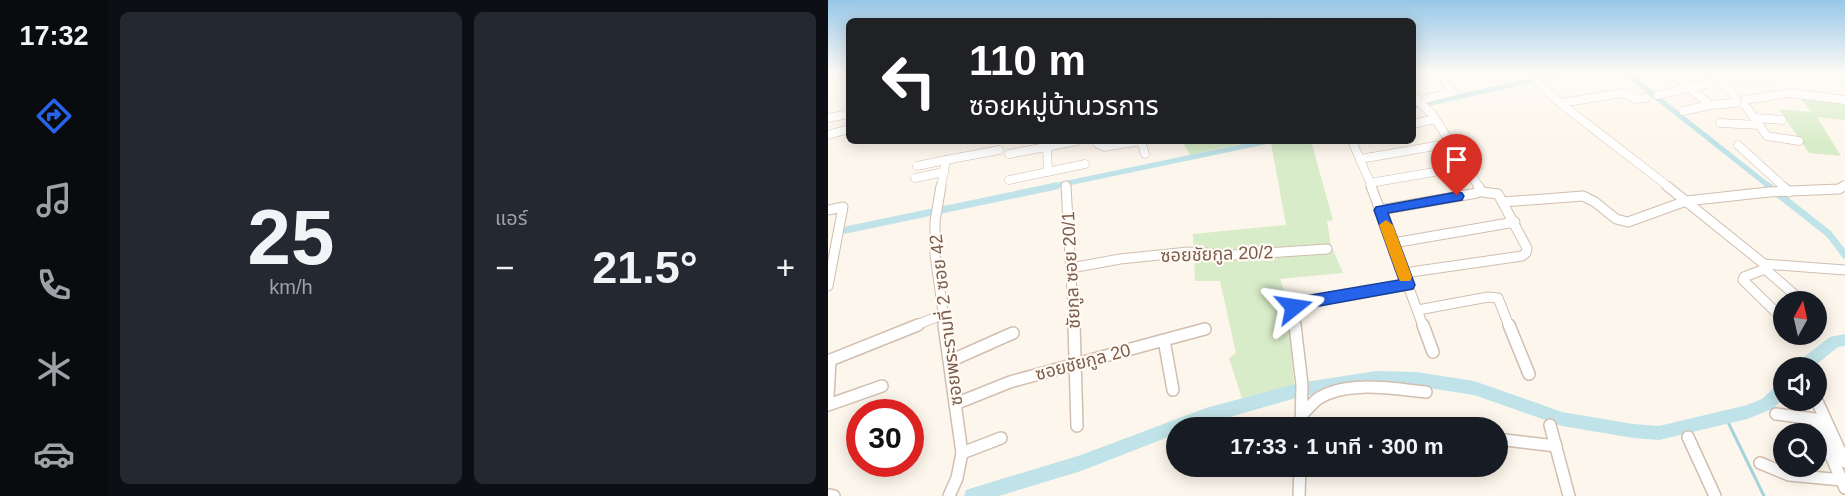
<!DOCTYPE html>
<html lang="th">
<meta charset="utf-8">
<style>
body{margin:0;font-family:Helvetica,"Noto Sans Thai",sans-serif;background:#242831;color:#f1f3f6;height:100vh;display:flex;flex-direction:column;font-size:22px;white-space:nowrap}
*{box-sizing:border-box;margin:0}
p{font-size:20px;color:#9ea1a6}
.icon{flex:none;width:33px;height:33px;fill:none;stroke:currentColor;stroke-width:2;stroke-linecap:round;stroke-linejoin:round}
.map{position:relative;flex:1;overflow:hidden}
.panel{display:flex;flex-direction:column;gap:12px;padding:12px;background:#0d0f14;width:720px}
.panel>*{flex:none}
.top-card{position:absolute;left:18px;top:18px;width:570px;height:126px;border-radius:9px;box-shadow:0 3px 15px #0003;background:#202124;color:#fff;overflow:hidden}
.needle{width:39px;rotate:8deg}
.tools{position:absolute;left:945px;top:291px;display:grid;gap:12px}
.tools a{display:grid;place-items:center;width:54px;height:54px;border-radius:50%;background:#171b24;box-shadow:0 3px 15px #0003;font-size:30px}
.speed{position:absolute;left:18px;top:399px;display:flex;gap:12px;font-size:30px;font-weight:700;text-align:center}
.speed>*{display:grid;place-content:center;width:78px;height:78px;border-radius:50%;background:#171b24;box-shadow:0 3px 15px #0003;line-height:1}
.speed .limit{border:9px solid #d22;background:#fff;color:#111}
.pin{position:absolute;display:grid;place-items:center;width:51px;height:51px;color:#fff;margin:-62px -26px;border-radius:50% 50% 50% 0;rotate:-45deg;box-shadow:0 0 6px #0007}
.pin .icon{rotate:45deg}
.me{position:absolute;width:66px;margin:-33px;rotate:75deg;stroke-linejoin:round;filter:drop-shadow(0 0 4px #0008)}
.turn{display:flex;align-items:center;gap:21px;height:126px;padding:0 24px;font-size:27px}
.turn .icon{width:78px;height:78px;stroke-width:2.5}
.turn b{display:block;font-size:42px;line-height:51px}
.big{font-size:45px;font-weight:600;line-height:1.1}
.panel .card{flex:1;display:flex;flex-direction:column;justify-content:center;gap:9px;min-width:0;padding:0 21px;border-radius:9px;background:#242831}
.panel .dial{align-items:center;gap:0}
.dial b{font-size:78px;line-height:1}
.heat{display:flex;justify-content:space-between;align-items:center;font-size:33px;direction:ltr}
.panel .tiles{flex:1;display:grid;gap:12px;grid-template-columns:repeat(2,1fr)}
.trip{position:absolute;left:338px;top:417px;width:342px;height:60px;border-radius:30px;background:#171b24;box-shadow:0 3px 15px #0003;font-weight:600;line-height:60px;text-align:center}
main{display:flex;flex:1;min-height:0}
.tabs{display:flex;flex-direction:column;width:108px;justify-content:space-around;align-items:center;background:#090b0e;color:#9ea1a6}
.tabs .icon{width:42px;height:42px}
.tabs .on{color:#2563eb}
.tabs b{font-size:27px;color:#f1f3f6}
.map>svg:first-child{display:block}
</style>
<main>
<nav class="tabs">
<b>17:32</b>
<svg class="icon on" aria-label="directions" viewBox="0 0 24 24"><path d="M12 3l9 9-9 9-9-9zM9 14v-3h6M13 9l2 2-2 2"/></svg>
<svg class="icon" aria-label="music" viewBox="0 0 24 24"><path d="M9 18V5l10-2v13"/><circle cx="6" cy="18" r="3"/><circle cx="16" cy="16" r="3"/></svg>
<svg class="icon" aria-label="phone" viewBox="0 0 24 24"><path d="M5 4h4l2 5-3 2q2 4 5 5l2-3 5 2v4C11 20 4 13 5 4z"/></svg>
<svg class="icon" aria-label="climate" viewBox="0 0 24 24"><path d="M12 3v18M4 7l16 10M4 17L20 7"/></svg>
<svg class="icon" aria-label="car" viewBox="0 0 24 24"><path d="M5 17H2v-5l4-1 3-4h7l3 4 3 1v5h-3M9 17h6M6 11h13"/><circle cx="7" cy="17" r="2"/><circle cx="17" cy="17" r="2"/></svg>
</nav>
<section class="panel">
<div class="tiles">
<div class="card dial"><b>25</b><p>km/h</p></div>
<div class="card"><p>แอร์</p>
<div class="heat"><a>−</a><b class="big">21.5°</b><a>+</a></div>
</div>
</div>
</section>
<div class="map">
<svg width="1017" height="496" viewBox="0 0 1017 496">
<rect width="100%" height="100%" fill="#fdf6ec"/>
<g fill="#d8ecc9">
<polygon points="971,97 1017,102 1017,120 989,117 1013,156 981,153 951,109 984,112"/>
<polygon points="354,141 424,141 362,155"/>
<polygon points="450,141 483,141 505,220 499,221 503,245 515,273 452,279 461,305 467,305 461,322 466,385 416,405 401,358 408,353 392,281 367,281 365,234 458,225 443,143"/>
</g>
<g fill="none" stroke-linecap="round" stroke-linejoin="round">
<polyline stroke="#a5d3da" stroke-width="3" points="898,418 936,496"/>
<g stroke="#bfe3e8" stroke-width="5">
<polyline points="798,73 942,187"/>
<polyline points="585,107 736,73"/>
<polyline points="221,187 441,141"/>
</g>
<g stroke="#bfe3e8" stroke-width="7">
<polyline points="940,186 1001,234 1017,255"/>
<polyline points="18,230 228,186"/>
</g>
<g fill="#bfe3e8" fill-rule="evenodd">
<polygon points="1017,334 1017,346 1010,347 984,368 966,368 968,363 1002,337"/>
<polygon points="548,371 588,372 646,381 734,412 805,424 831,426 919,405 934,399 951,383 956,381 956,398 944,409 919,419 831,440 805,438 734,426 646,395 588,386 548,385 471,397 364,428 348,428 348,434 253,471 171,496 136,496 138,490 144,488 253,455 378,408 471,383"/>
</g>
<g stroke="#d1beb0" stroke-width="9">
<g id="minor-far2">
<polyline points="706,73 712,84 732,103 841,187"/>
<polyline points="844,73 882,105"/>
<polyline points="1012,73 1017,78"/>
<polyline points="830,75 837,73"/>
<polyline points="0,76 1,73"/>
<polyline points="830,95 883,83"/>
<polyline points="585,96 604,114 651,187"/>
<polyline points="908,98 892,78 950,76"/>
<polyline points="598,99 625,92 611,73"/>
<polyline points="917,100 961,93 1017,100"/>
<polyline points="732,103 795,93 808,99 818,98"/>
<polyline points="917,105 939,136 971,141"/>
<polyline points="855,111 882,105 909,103"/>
<polyline points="0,118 21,114"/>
<polyline points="927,118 954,120"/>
<polyline points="892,123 931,125"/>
<polyline points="585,124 607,119"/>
<polyline points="0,135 21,129"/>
<polyline points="313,141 317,154"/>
<polyline points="524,141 544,187"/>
<polyline points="270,144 276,147 313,141"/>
<polyline points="910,145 956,187"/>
<polyline points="219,147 220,172"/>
<polyline points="181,154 249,141"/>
<polyline points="532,159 613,145"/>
<polyline points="89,166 118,160"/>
<polyline points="87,178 116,172"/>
<polyline points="181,180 257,164"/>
<polyline points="542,183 629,168"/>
<polyline points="113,187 118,160 171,150"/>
<polyline points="1014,187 1017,185"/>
</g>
</g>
<g stroke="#d1beb0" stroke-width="11">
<g id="minor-far1">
<polyline points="113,186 107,221 107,255 117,326"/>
<polyline points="238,186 246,326"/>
<polyline points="543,186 595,326"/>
<polyline points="839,186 936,264 937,269 975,302"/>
<polyline points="954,186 961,192"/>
<polyline points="675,202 755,196 767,202 788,219 800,222 858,201 941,192 1011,189 1016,186"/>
<polyline points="0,210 15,207 0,286"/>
<polyline points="552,210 649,193"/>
<polyline points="565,243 687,222"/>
<polyline points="936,264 1017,270"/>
<polyline points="243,268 292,259 360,252 409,255 499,249"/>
<polyline points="937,269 916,277 915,280 956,320"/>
<polyline points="576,273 694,256 698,253 699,248 670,194 654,192 650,186"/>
<polyline points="590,310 660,297 670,298 681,326"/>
<polyline points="86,326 116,314"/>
<polyline points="467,326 466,307 471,303 580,285"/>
</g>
</g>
<g stroke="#d1beb0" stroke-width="14">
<g id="minor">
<polyline points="116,325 134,453 129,478 121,496"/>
<polyline points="246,325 249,426"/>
<polyline points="467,325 474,385 473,428"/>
<polyline points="595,325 605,352"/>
<polyline points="681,325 701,374"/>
<polyline points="336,340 377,329"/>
<polyline points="0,361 90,325"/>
<polyline points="122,361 185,333"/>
<polyline points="0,397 2,360"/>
<polyline points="988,399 1017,462"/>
<polyline points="127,404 182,382 336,340 345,390"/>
<polyline points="0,405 54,386"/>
<path d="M474,414C480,409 485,402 491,398C520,380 566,389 598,392"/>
<polyline points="948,414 987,419 1017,488"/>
<polyline points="722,425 741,496"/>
<polyline points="860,437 887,496"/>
<polyline points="669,439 728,446"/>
<polyline points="134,453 173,438"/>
<polyline points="932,463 961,475 1014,480"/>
<polyline points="0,495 6,496"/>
<polyline points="471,496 472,466"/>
</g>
</g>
<use href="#minor-far2" stroke="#fff" stroke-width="8"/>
<use href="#minor-far1" stroke="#fff" stroke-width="9"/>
<use href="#minor" stroke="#fff" stroke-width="11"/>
</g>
<linearGradient id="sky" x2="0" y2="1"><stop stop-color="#97c7e8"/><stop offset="0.51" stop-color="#fefbf6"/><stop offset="1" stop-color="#fefbf6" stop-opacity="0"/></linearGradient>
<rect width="1017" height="143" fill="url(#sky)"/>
<polygon fill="#2563eb" stroke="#184099" stroke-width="1.5" points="629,192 634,193 636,196 634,200 560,213 587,285 585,289 475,309 466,313 461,311 459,307 461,302 471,297 571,280 546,210 548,207"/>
<polygon fill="#f59e0b" points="558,220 565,225 584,277 582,281 572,281 570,277 551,225"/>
<g text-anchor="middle" stroke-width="4.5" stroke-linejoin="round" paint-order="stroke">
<g font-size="18" fill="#7a5c4d" stroke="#fffaf3">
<text transform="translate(389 254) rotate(-2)" y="6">ซอยชัยกูล 20/2</text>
<text transform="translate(243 270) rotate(-93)" y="6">ชัยกูล ซอย 20/1</text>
<text transform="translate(118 320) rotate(-97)" y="6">ซอยพระรามที่ 2 ซอย 42</text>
<text transform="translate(255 362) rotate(-15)" y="6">ซอยชัยกูล 20</text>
</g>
</g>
</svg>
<div class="tools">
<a><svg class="needle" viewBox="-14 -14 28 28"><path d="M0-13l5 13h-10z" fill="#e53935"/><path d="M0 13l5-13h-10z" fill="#9ea1a6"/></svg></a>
<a><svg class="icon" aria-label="sound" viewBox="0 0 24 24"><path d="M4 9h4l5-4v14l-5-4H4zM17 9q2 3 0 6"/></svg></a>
<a><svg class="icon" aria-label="search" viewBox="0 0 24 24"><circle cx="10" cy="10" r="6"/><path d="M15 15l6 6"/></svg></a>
</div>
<div class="speed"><div class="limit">30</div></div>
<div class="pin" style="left:629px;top:196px;background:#d93025"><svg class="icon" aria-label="arrive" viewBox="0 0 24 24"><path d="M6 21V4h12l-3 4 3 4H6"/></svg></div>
<svg class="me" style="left:466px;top:307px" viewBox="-20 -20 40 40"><path d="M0-17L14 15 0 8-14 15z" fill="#2563eb" stroke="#fff" stroke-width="4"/></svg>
<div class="trip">17:33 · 1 นาที · 300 m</div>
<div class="top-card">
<div class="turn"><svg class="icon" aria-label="left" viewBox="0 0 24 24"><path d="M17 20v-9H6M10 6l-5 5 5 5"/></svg><div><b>110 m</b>ซอยหมู่บ้านวรการ</div></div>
</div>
</div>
</main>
